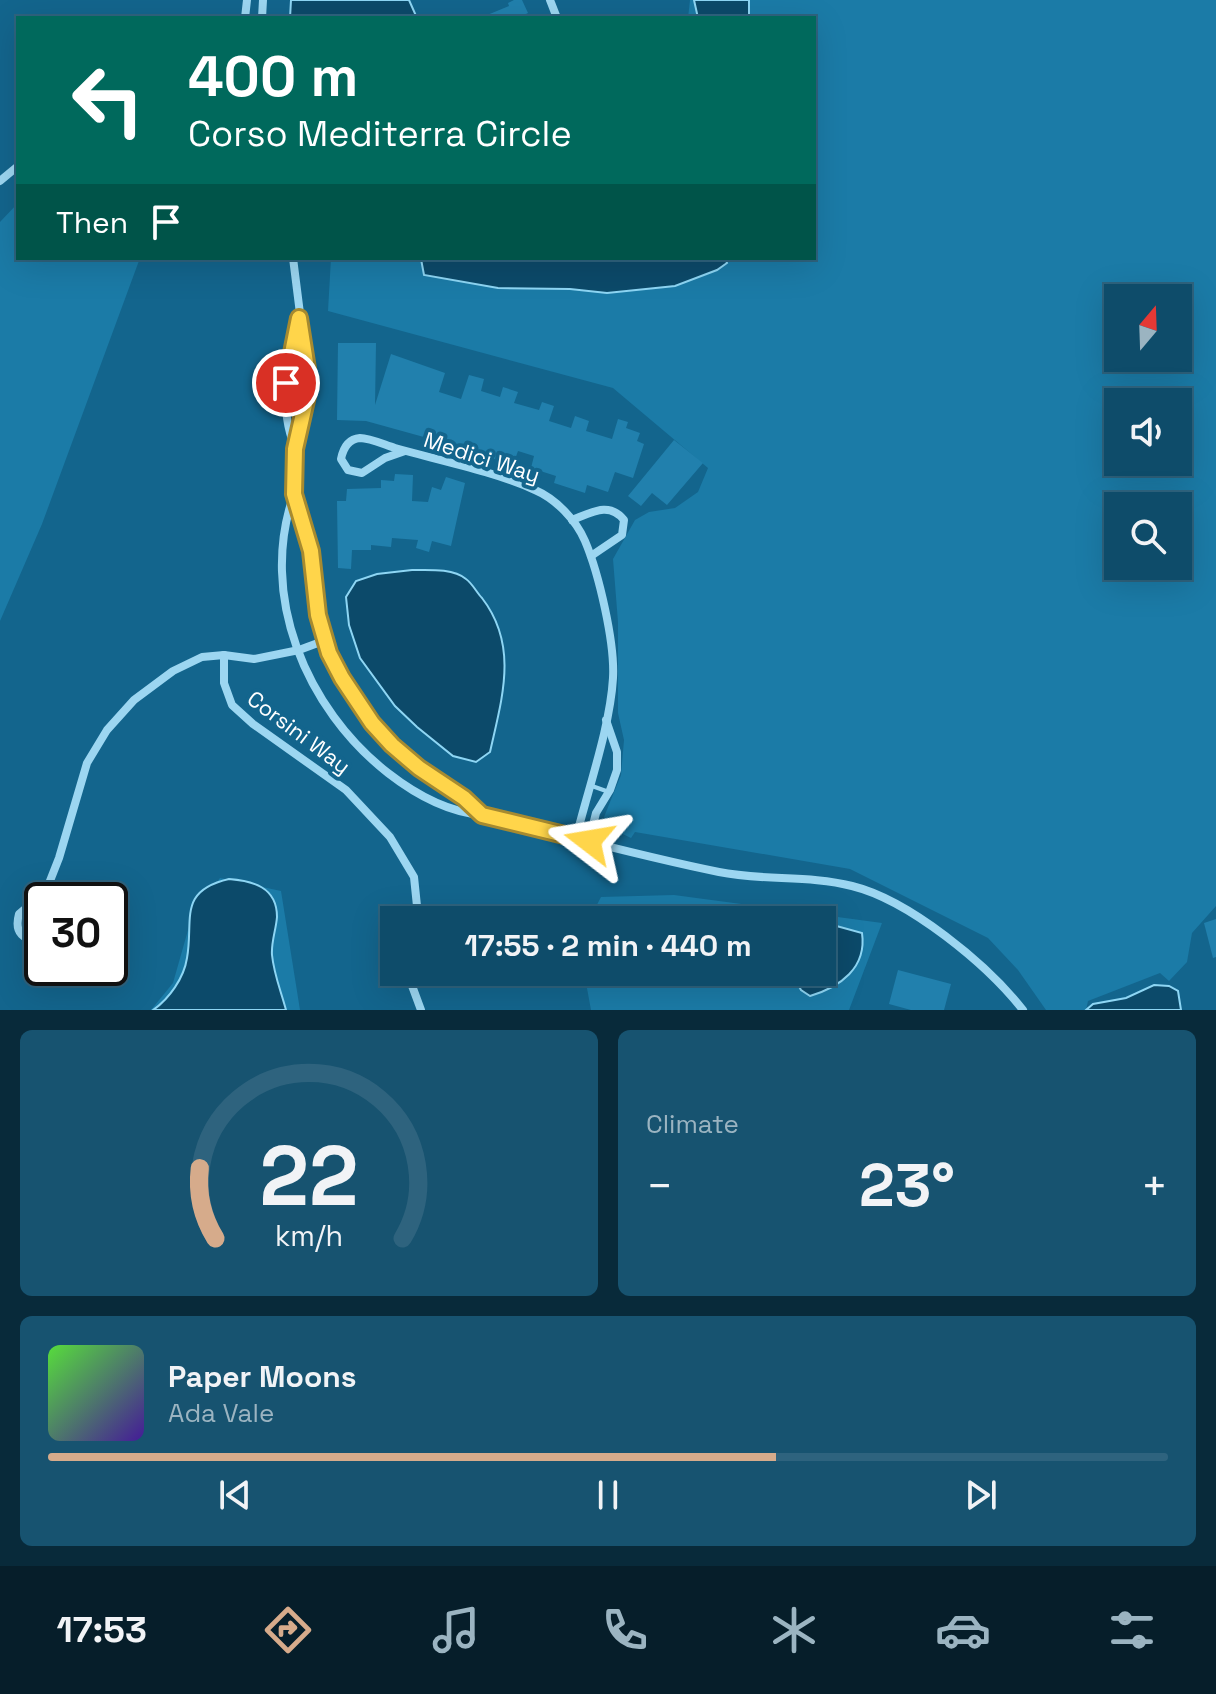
<!DOCTYPE html>
<meta charset="utf-8">
<style>
body{margin:0;font-family:"Space Grotesk",sans-serif;background:#175370;color:#f1f3f6;height:100vh;display:flex;flex-direction:column;font-size:30px;white-space:nowrap}
*{box-sizing:border-box;margin:0}
p{font-size:26px;color:#9bb4c1}
.icon{flex:none;width:44px;height:44px;fill:none;stroke:currentColor;stroke-width:2;stroke-linecap:round;stroke-linejoin:round}
.map{position:relative;height:1010px;overflow:hidden}
.details{display:flex;flex-direction:column;gap:20px;padding:20px;background:#082a3a;flex:1}
.details>*{flex:none}
.top-card{position:absolute;left:16px;top:16px;width:800px;height:244px;border-radius:0px;box-shadow:0 8px 32px #0002,0 0 0 2px #2e637e;background:#00695c;color:#fff;overflow:hidden}
.needle{width:52px;rotate:19deg}
.buttons{position:absolute;left:1104px;top:284px;display:grid;gap:16px}
.buttons a{display:grid;place-items:center;width:88px;height:88px;border-radius:0px;background:#0e4c6a;box-shadow:0 8px 32px #0002,0 0 0 2px #2e637e;font-size:40px}
.speed{position:absolute;left:24px;top:882px;display:flex;gap:16px;font-size:40px;font-weight:700;text-align:center}
.speed>*{display:grid;place-content:center;width:104px;height:104px;border-radius:50%;background:#0e4c6a;box-shadow:0 8px 32px #0002,0 0 0 2px #2e637e;line-height:1}
.speed .limit{border:4px solid #111;border-radius:12px;background:#fff;color:#111}
.pin{position:absolute;display:grid;place-items:center;width:68px;height:68px;color:#fff;margin:-34px;border:4px solid #fff;border-radius:50%;box-shadow:0 2px 8px #0007}
.me{position:absolute;width:88px;margin:-44px;rotate:284deg;stroke-linejoin:round;filter:drop-shadow(0 0 6px #0008)}
.turn{display:flex;align-items:center;gap:28px;height:168px;padding:0 40px;font-size:36px}
.turn .icon{width:104px;height:104px;stroke-width:2.5}
.turn b{display:block;font-size:56px;line-height:68px}
.then{display:flex;align-items:center;height:76px;padding:0 40px;background:#0003;gap:16px;font-size:30px}
.big{font-size:60px;font-weight:700;line-height:1.1}
.details .card{flex:1;display:flex;flex-direction:column;justify-content:center;gap:12px;min-width:0;padding:0 28px;border-radius:12px;background:#175370}
.details .dial{align-items:center;gap:0}
.dial svg{height:208px;overflow:visible;fill:none;stroke:#2e637e;stroke-width:7;stroke-linecap:round;text-anchor:middle}
.dial text{fill:#f1f3f6;stroke:none}
.song{display:flex;align-items:center;gap:24px}
.cover{width:96px;height:96px;border-radius:12px;background:linear-gradient(135deg,hsl(110 70% 55%),hsl(260 70% 35%))}
.played{height:8px;border-radius:4px;background:linear-gradient(90deg,#d6ab8b 65%,#2e637e 65%)}
.keys{display:flex;justify-content:space-around;direction:ltr}
.heat{display:flex;justify-content:space-between;align-items:center;font-size:44px;direction:ltr}
.details .tiles{flex:1;display:grid;gap:20px;grid-template-columns:1fr 1fr}
.card:last-child{grid-column:span 2}
.trip{position:absolute;left:380px;top:906px;width:456px;height:80px;border-radius:0px;background:#0e4c6a;box-shadow:0 8px 32px #0002,0 0 0 2px #2e637e;font-weight:700;line-height:80px;text-align:center}
.tab-bar{display:flex;height:128px;justify-content:space-around;align-items:center;background:#061e2a;color:#9bb4c1}
.tab-bar .icon{width:56px;height:56px}
.tab-bar .on{color:#d6ab8b}
.tab-bar b{font-size:36px;color:#f1f3f6}
.map>svg:first-child{display:block}
</style>
<div class="map">
<svg width="1216" height="1010" viewBox="0 0 1216 1010">
<rect width="100%" height="100%" fill="#13658d"/>
<g fill="#1b7ba7" fill-rule="evenodd">
<path d="M690,0H1216V906L1192,933L1187,962L1169,981L1160,973L1088,1001L1086,1010H1046L1018,970L988,938L850,869L635,832L631,838L608,827L604,817L621,775L624,740L618,713V622L613,559L635,520L649,512L675,508L698,492L708,468L613,388L328,311L331,258H814V18H688ZM1118,298H1178V358H1118ZM1118,402H1178V462H1118ZM1118,506H1178V566H1118Z"/>
<polygon points="18,203 18,258 140,258 42,524 0,621 0,222"/>
<polygon points="220,878 281,891 300,1010 151,1010 173,983 192,916"/>
<polygon points="674,895 882,923 849,1010 591,1010 584,972 822,972 822,920 589,920 601,897"/>
</g>
<g fill="#0c4a6a" stroke="#8ed6f4" stroke-width="2">
<polygon points="291,0 409,0 417,18 290,18"/>
<polygon points="694,0 749,0 749,18 698,18"/>
<polygon points="725,258 727,263 717,270 675,286 607,293 570,289 498,288 424,275 421,259"/>
<path d="M412,570C428,570 453,568 466,579C472,583 477,593 482,598C519,646 502,698 490,752L476,762L453,756L417,727L395,706L360,658L349,625L346,597L356,581L377,574Z"/>
<path d="M229,879C253,881 277,887 277,917C276,930 271,942 272,955C274,975 281,991 286,1010H153C169,999 184,978 187,958C194,920 177,891 229,879Z"/>
<polygon points="763,909 815,920 744,920 754,910"/>
<path d="M822,922L862,933C867,968 840,987 810,996L801,990L791,972H822Z"/>
<polygon points="1154,985 1169,986 1178,991 1181,1010 1086,1010 1093,1004 1126,998"/>
</g>
<g fill="#2180ad">
<polygon points="514,0 522,0 528,13 517,18 480,18 509,6 508,3"/>
<polygon points="338,343 376,343 375,405 391,354 445,373 439,392 461,399 469,375 484,379 481,391 500,397 503,387 518,392 514,403 539,410 542,402 554,406 549,421 571,428 575,416 589,421 586,431 612,439 618,419 628,422 626,428 640,433 637,441 644,444 633,478 615,472 608,492 587,485 585,493 554,483 556,476 531,468 534,456 518,451 513,465 448,444 449,441 432,435 431,439 366,421 337,420"/>
<polygon points="674,440 703,463 667,505 652,493 641,506 628,496"/>
<polygon points="395,474 413,475 412,501 428,502 432,487 441,490 446,477 465,483 451,546 432,541 429,552 416,548 418,540 392,538 391,547 371,545 371,550 352,550 351,569 338,568 337,501 346,501 347,489 381,488 381,480 394,481"/>
<polygon points="1216,919 1216,957 1213,958 1204,923"/>
<polygon points="898,970 951,984 944,1010 911,1010 889,1004"/>
</g>
<g fill="none" stroke-linecap="round" stroke-linejoin="round">
<polyline stroke="#9cd6f1" stroke-width="4" points="592,786 609,792"/>
<g stroke="#9cd6f1" stroke-width="8">
<polyline points="550,0 557,18"/>
<polyline points="245,18 247,0"/>
<polyline points="262,18 263,0"/>
<polyline points="0,181 18,166"/>
<polyline points="293,258 307,369 307,396 295,449 294,494 311,551 318,615 329,653 342,678 372,723 392,745 419,768 464,798 481,814"/>
<path d="M295,448C278,406 287,364 298,321"/>
<path d="M405,451L385,458L362,473L348,470L341,459C343,449 348,439 360,438C370,438 385,445 395,448C438,460 496,472 535,490C556,499 576,520 585,541C599,574 615,643 613,678C610,728 588,789 576,838"/>
<path d="M294,494C258,595 306,709 388,773C415,794 447,812 482,815C561,834 639,856 719,872C763,881 809,875 852,886C909,900 987,964 1023,1010"/>
<path d="M572,520C591,513 609,501 624,520L622,535L591,556"/>
<polyline points="224,655 224,683 232,705 253,724 346,790 390,837 414,877 417,906 415,920"/>
<polyline points="589,841 596,813 610,790 617,770 617,752 606,720"/>
<path d="M42,937C23,943 14,932 19,914L46,891L59,858L87,763L107,730L134,700L173,671L202,657L224,655L254,659L299,650L326,640"/>
<polyline points="411,972 411,983 421,1010"/>
</g>
</g>
<g fill="none" stroke-linecap="round" stroke-linejoin="round">
<g stroke="#a68a30" stroke-width="20">
<polyline id="route" points="286,383 299,318 307,369 307,396 295,449 294,494 311,551 318,615 329,653 342,678 372,723 392,745 419,768 464,798 482,815 589,841"/>
</g>
<use href="#route" stroke="#ffd54a" stroke-width="14"/>
</g>
<g text-anchor="middle" stroke-width="8" stroke-linejoin="round" paint-order="stroke">
<g font-size="22" fill="#fff" stroke="#13658d">
<text transform="translate(482 457) rotate(18)" y="8">Medici Way</text>
<text transform="translate(299 732) rotate(37)" y="8">Corsini Way</text>
</g>
</g>
</svg>
<div class="buttons">
<a><svg class="needle" viewBox="-14 -14 28 28"><path d="M0-13l5 13h-10z" fill="#e53935"/><path d="M0 13l5-13h-10z" fill="#9bb4c1"/></svg></a>
<a><svg class="icon" aria-label="sound" viewBox="0 0 24 24"><path d="M4 9h4l5-4v14l-5-4H4zM17 9q2 3 0 6"/></svg></a>
<a><svg class="icon" aria-label="search" viewBox="0 0 24 24"><circle cx="10" cy="10" r="6"/><path d="M15 15l6 6"/></svg></a>
</div>
<div class="speed"><div class="limit">30</div></div>
<div class="pin" style="left:286px;top:383px;background:#d93025"><svg class="icon" aria-label="arrive" viewBox="0 0 24 24"><path d="M6 21V4h12l-3 4 3 4H6"/></svg></div>
<svg class="me" style="left:589px;top:841px" viewBox="-20 -20 40 40"><path d="M0-17L14 15 0 8-14 15z" fill="#ffd54a" stroke="#fff" stroke-width="4"/></svg>
<div class="trip">17:55 · 2 min · 440 m</div>
<div class="top-card">
<div class="turn"><svg class="icon" aria-label="left" viewBox="0 0 24 24"><path d="M17 20v-9H6M10 6l-5 5 5 5"/></svg><div><b>400 m</b>Corso Mediterra Circle</div></div>
<div class="then">Then<svg class="icon" aria-label="arrive" viewBox="0 0 24 24"><path d="M6 21V4h12l-3 4 3 4H6"/></svg></div>
</div>
</div>
<section class="details">
<div class="tiles">
<div class="card dial"><svg viewBox="0 0 100 80">
<path d="M14 69A42 42 0 1 1 86 69"/>
<path d="M14 69A42 42 0 0 1 8 42" stroke="#d6ab8b"/>
<text x="50" y="56" font-size="32" font-weight="700">22</text>
<text x="50" y="72" font-size="11">km/h</text>
</svg></div>
<div class="card"><p>Climate</p>
<div class="heat"><a>−</a><b class="big">23°</b><a>+</a></div>
</div>
<div class="card">
<div class="song"><i class="cover"></i><div><b>Paper Moons</b><p>Ada Vale</p></div></div>
<div class="played"></div>
<div class="keys"><svg class="icon" aria-label="previous" viewBox="0 0 24 24"><path d="M18 5L8 12l10 7zM5 5v14"/></svg><svg class="icon" aria-label="pause" viewBox="0 0 24 24"><path d="M8 5v14M16 5v14"/></svg><svg class="icon" aria-label="next" viewBox="0 0 24 24"><path d="M6 5l10 7-10 7zM19 5v14"/></svg></div>
</div>
</div>
</section>
<nav class="tab-bar">
<b>17:53</b>
<svg class="icon on" aria-label="directions" viewBox="0 0 24 24"><path d="M12 3l9 9-9 9-9-9zM9 14v-3h6M13 9l2 2-2 2"/></svg>
<svg class="icon" aria-label="music" viewBox="0 0 24 24"><path d="M9 18V5l10-2v13"/><circle cx="6" cy="18" r="3"/><circle cx="16" cy="16" r="3"/></svg>
<svg class="icon" aria-label="phone" viewBox="0 0 24 24"><path d="M5 4h4l2 5-3 2q2 4 5 5l2-3 5 2v4C11 20 4 13 5 4z"/></svg>
<svg class="icon" aria-label="climate" viewBox="0 0 24 24"><path d="M12 3v18M4 7l16 10M4 17L20 7"/></svg>
<svg class="icon" aria-label="car" viewBox="0 0 24 24"><path d="M5 17H2v-5l4-1 3-4h7l3 4 3 1v5h-3M9 17h6M6 11h13"/><circle cx="7" cy="17" r="2"/><circle cx="17" cy="17" r="2"/></svg>
<svg class="icon" aria-label="filters" viewBox="0 0 24 24"><path d="M4 7h16M4 17h16"/><circle cx="9" cy="7" r="2"/><circle cx="15" cy="17" r="2"/></svg>
</nav>
